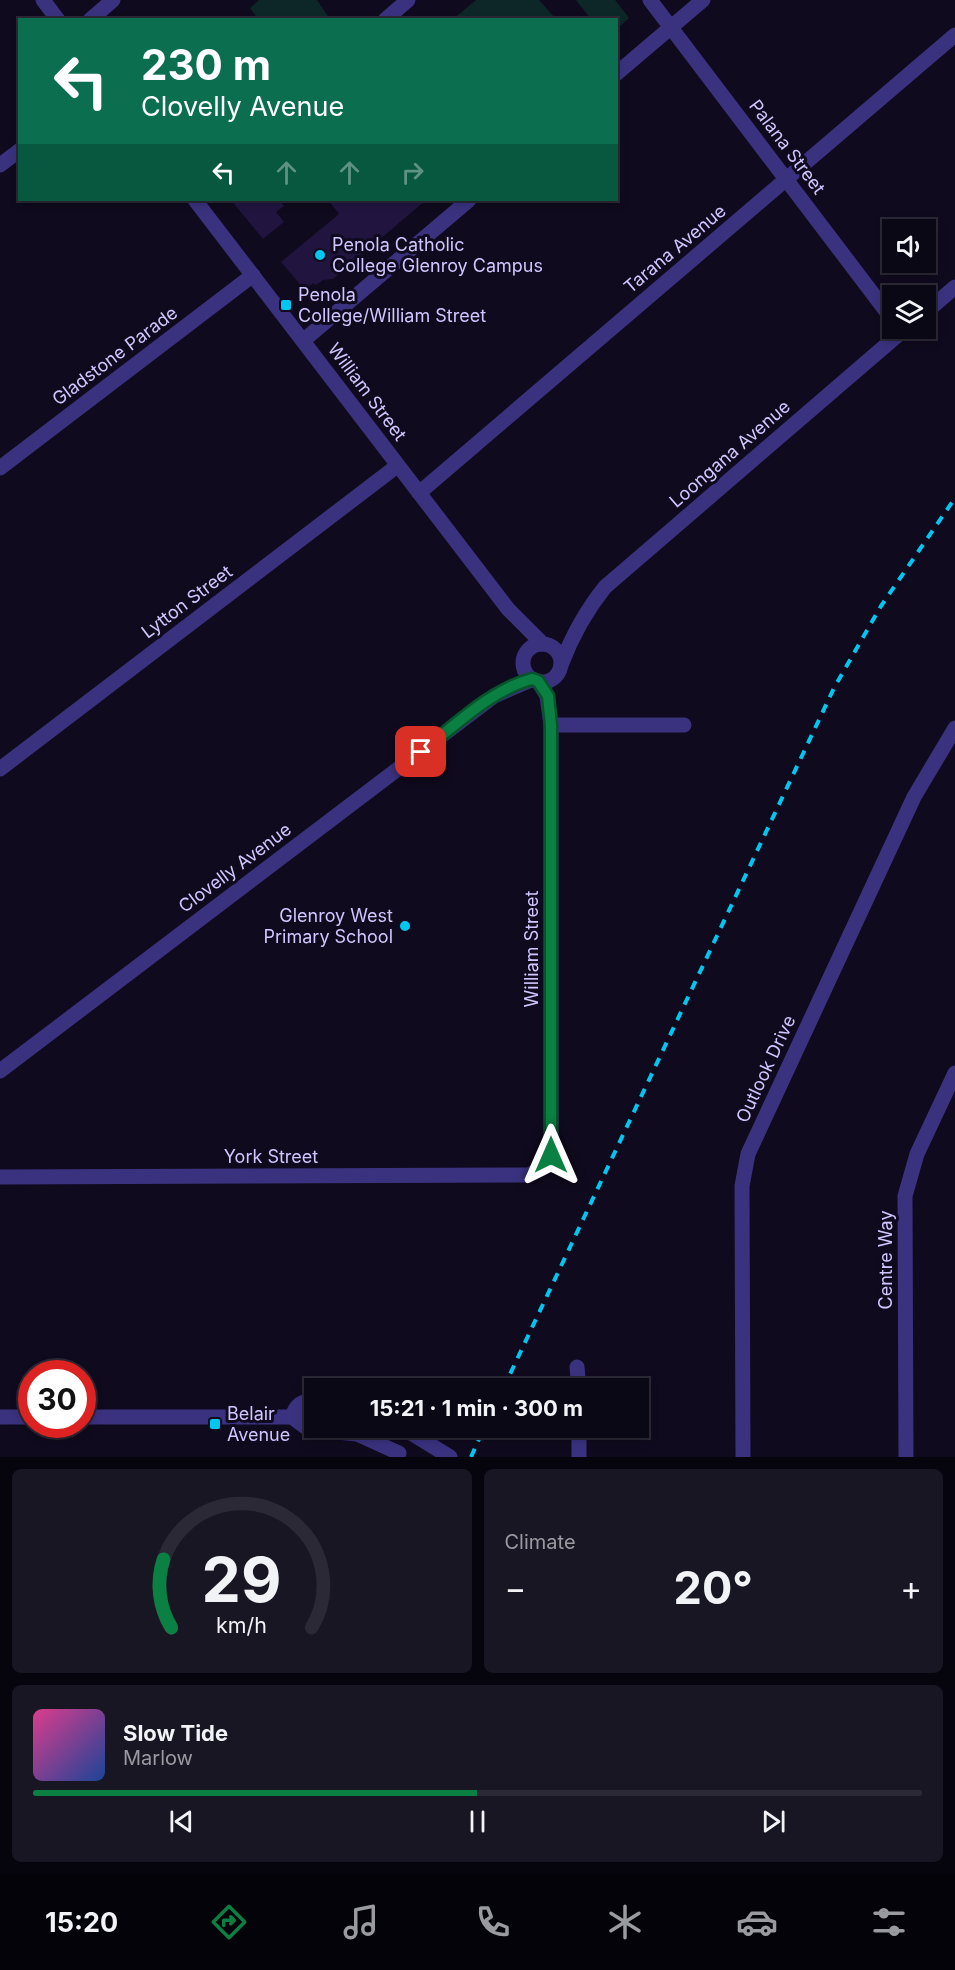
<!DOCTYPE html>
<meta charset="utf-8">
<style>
body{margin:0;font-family:Inter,sans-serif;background:#191623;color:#f1f3f6;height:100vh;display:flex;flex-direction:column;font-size:22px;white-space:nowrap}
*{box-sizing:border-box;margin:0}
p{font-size:20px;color:#9a9aa1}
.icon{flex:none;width:33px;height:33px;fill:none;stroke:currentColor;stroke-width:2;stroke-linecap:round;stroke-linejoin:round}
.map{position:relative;height:1457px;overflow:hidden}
.details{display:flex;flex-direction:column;gap:12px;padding:12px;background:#06040c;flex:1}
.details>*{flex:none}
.hud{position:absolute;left:18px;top:18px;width:600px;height:183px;border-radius:0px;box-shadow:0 3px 9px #0003,0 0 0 2px #2b2935;background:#0b6e4f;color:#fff;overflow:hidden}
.buttons{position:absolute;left:882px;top:219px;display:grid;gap:12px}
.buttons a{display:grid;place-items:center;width:54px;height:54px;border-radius:0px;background:#0b0816;box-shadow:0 3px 9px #0003,0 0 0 2px #2b2935;font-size:30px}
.speed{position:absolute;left:18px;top:1360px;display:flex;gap:12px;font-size:30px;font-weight:700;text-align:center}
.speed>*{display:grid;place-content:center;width:78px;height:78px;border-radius:50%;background:#0b0816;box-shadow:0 3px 9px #0003,0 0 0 2px #2b2935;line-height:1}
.speed .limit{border:9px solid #d22;background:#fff;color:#111}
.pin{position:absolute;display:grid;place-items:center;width:51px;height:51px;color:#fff;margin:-26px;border-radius:12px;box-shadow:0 3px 9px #0006}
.me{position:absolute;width:66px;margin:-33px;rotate:0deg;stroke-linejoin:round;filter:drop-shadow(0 0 4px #0008)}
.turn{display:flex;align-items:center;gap:21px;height:126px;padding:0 24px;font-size:27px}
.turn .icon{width:78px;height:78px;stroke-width:2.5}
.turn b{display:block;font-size:42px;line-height:51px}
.lanes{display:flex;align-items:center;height:57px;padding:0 24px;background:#0003;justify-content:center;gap:30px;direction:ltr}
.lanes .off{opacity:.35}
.big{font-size:45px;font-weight:700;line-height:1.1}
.details .tile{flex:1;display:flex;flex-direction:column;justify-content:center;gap:9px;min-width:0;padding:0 21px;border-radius:9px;background:#191623}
.details .dial{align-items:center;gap:0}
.dial svg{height:156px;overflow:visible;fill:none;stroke:#2b2935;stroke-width:7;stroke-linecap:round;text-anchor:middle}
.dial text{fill:#f1f3f6;stroke:none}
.song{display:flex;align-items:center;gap:18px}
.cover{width:72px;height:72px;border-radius:9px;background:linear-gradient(135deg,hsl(330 70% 55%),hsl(220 70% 35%))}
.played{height:6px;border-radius:3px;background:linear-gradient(90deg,#0b8043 50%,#2b2935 50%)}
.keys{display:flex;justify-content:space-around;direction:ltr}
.heat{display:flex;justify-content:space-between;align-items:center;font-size:33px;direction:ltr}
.details .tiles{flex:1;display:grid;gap:12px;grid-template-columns:1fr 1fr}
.tile:last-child{grid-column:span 2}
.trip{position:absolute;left:304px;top:1378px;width:345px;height:60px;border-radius:0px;background:#0b0816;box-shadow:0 3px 9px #0003,0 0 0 2px #2b2935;font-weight:700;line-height:60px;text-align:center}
.menu{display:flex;height:96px;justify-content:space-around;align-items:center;background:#040309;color:#9a9aa1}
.menu .icon{width:42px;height:42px}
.menu .selected{color:#0b8043}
.menu b{font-size:27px;color:#f1f3f6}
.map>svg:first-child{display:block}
</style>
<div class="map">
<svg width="955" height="1457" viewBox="0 0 955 1457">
<rect width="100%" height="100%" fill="#0f0a1d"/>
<g fill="#0d2627">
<polygon points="259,0 317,0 330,19 258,19 250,8"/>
<polygon points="476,0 539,0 556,19 453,19"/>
<polygon points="576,0 615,0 629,18 617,29 616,20 591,19"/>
</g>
<g fill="#21153f">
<polygon points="231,200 279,200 284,206 276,212 284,222 263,239"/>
<polygon points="328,200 426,200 333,279 323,280 316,285 313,283 305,290 281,262 339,214"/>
</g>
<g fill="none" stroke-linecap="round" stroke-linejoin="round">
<g stroke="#3b327f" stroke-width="15">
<polyline points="43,0 58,20"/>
<polyline points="650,0 892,319"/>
<polyline points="90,20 113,0"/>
<polyline points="385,20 408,0"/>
<polyline points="616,74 703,0"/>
<polyline points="0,165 20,150"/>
<polyline points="195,200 508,609 543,644"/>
<polyline points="926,312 955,287"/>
<polyline points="304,340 469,200"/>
<polyline points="0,468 253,275"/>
<polyline points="419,493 955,35"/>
<circle cx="542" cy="663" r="19"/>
<path d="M561,665C572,636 585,612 605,587L906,328"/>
<polyline points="551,725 684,725"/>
<polyline points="0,769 397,466"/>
<polyline points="0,1071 494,696 533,679"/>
<polyline points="0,1177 528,1175 541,1169 551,1155 551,725 547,696 538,681"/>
<polyline points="577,1367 579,1389"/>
<path d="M315,1400C302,1401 296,1404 292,1417L308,1429L357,1434L399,1453"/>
<polyline points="0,1417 32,1417"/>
<polyline points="82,1417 315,1417"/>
<polyline points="403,1428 450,1457"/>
<polyline points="579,1457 579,1428"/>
<polyline points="743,1457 742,1186 748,1154 914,797 955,728"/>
<polyline points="906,1457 905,1196 917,1154 955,1073"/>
</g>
<g stroke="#00c7f1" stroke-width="4" stroke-dasharray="9 8" stroke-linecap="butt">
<polyline points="503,1389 834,688 881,606 955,498"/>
<polyline points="471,1457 484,1428"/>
</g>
</g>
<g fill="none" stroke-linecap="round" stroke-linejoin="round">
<g stroke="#07532c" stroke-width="15">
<path id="route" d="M421,752C455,726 490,690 532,679L538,681L548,696L551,725V1155"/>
</g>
<use href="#route" stroke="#0b8043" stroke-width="10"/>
</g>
<g fill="#00c7f1" stroke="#0f0a1d" stroke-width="2">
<circle cx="320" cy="255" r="6"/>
<rect x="280" y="299" width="12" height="12" rx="3"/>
<circle cx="405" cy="926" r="6"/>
<rect x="209" y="1418" width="12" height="12" rx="3"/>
</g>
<g text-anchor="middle" stroke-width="6" stroke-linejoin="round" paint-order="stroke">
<g font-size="18" fill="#d1c6ff" stroke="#0f0a1d">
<text transform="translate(787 147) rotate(53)" y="6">Palana Street</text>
<text transform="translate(675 249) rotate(-40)" y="6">Tarana Avenue</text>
<text transform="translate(115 356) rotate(-37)" y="6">Gladstone Parade</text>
<text transform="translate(367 392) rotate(53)" y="6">William Street</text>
<text transform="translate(730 454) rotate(-41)" y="6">Loongana Avenue</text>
<text transform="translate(187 602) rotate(-37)" y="6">Lytton Street</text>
<text transform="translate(235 868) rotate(-37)" y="6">Clovelly Avenue</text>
<text transform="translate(532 949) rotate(-90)" y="6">William Street</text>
<text transform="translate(766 1069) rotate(-65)" y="6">Outlook Drive</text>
<text x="271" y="1163">York Street</text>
<text transform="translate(886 1260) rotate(-90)" y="6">Centre Way</text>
</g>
<g font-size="18" fill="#d1c6ff" stroke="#0f0a1d" text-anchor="start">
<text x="332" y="251">Penola Catholic<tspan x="332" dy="21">College Glenroy Campus</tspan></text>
<text x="298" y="301">Penola<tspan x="298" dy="21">College/William Street</tspan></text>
<text x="393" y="922" text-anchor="end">Glenroy West<tspan x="393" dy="21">Primary School</tspan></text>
<text x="227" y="1420">Belair<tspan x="227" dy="21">Avenue</tspan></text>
</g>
</g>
</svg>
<div class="buttons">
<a><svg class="icon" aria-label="sound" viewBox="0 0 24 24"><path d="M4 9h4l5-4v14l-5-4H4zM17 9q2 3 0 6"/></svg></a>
<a><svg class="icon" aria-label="layers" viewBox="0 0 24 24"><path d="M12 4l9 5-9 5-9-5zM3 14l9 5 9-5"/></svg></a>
</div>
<div class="speed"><div class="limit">30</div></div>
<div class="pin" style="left:421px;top:752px;background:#d93025"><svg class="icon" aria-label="arrive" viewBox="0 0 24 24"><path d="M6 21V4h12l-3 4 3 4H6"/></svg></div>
<svg class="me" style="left:551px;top:1155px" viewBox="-20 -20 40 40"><path d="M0-17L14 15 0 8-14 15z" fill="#0b8043" stroke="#fff" stroke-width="4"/></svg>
<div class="trip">15:21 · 1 min · 300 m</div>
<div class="hud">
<div class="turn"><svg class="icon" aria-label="left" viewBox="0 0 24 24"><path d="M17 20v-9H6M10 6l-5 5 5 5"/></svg><div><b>230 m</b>Clovelly Avenue</div></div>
<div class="lanes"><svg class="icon" aria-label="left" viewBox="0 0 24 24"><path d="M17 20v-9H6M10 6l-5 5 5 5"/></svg><svg class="icon off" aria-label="ahead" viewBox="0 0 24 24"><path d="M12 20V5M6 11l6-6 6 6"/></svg><svg class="icon off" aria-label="ahead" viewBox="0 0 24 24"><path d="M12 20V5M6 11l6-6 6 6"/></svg><svg class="icon off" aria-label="right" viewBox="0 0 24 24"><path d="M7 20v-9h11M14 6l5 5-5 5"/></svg></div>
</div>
</div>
<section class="details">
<div class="tiles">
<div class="tile dial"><svg viewBox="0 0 100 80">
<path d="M14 69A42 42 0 1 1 86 69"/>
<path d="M14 69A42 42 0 0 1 10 34" stroke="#0b8043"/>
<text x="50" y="56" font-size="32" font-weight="700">29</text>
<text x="50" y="72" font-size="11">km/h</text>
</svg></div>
<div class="tile"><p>Climate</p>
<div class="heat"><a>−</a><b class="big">20°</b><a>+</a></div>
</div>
<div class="tile">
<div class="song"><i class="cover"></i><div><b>Slow Tide</b><p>Marlow</p></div></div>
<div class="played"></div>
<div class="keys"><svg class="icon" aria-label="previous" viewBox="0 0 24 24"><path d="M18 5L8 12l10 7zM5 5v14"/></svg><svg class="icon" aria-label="pause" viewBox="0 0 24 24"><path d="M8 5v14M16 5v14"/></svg><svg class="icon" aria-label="next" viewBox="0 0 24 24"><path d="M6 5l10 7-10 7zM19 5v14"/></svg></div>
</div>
</div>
</section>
<nav class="menu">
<b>15:20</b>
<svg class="icon selected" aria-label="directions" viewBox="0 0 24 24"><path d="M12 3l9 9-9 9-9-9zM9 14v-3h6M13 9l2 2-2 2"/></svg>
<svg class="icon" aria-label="music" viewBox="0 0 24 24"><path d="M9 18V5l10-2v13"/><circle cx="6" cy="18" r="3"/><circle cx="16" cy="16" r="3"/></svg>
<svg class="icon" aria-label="phone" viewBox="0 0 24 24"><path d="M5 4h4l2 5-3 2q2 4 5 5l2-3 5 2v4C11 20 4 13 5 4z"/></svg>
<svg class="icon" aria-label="climate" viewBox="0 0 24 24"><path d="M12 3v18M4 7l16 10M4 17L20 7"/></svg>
<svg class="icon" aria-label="car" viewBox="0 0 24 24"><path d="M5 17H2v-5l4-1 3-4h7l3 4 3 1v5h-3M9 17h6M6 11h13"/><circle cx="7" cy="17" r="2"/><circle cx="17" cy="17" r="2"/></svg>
<svg class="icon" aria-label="filters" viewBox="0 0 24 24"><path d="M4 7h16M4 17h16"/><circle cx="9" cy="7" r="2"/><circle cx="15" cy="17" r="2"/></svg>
</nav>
